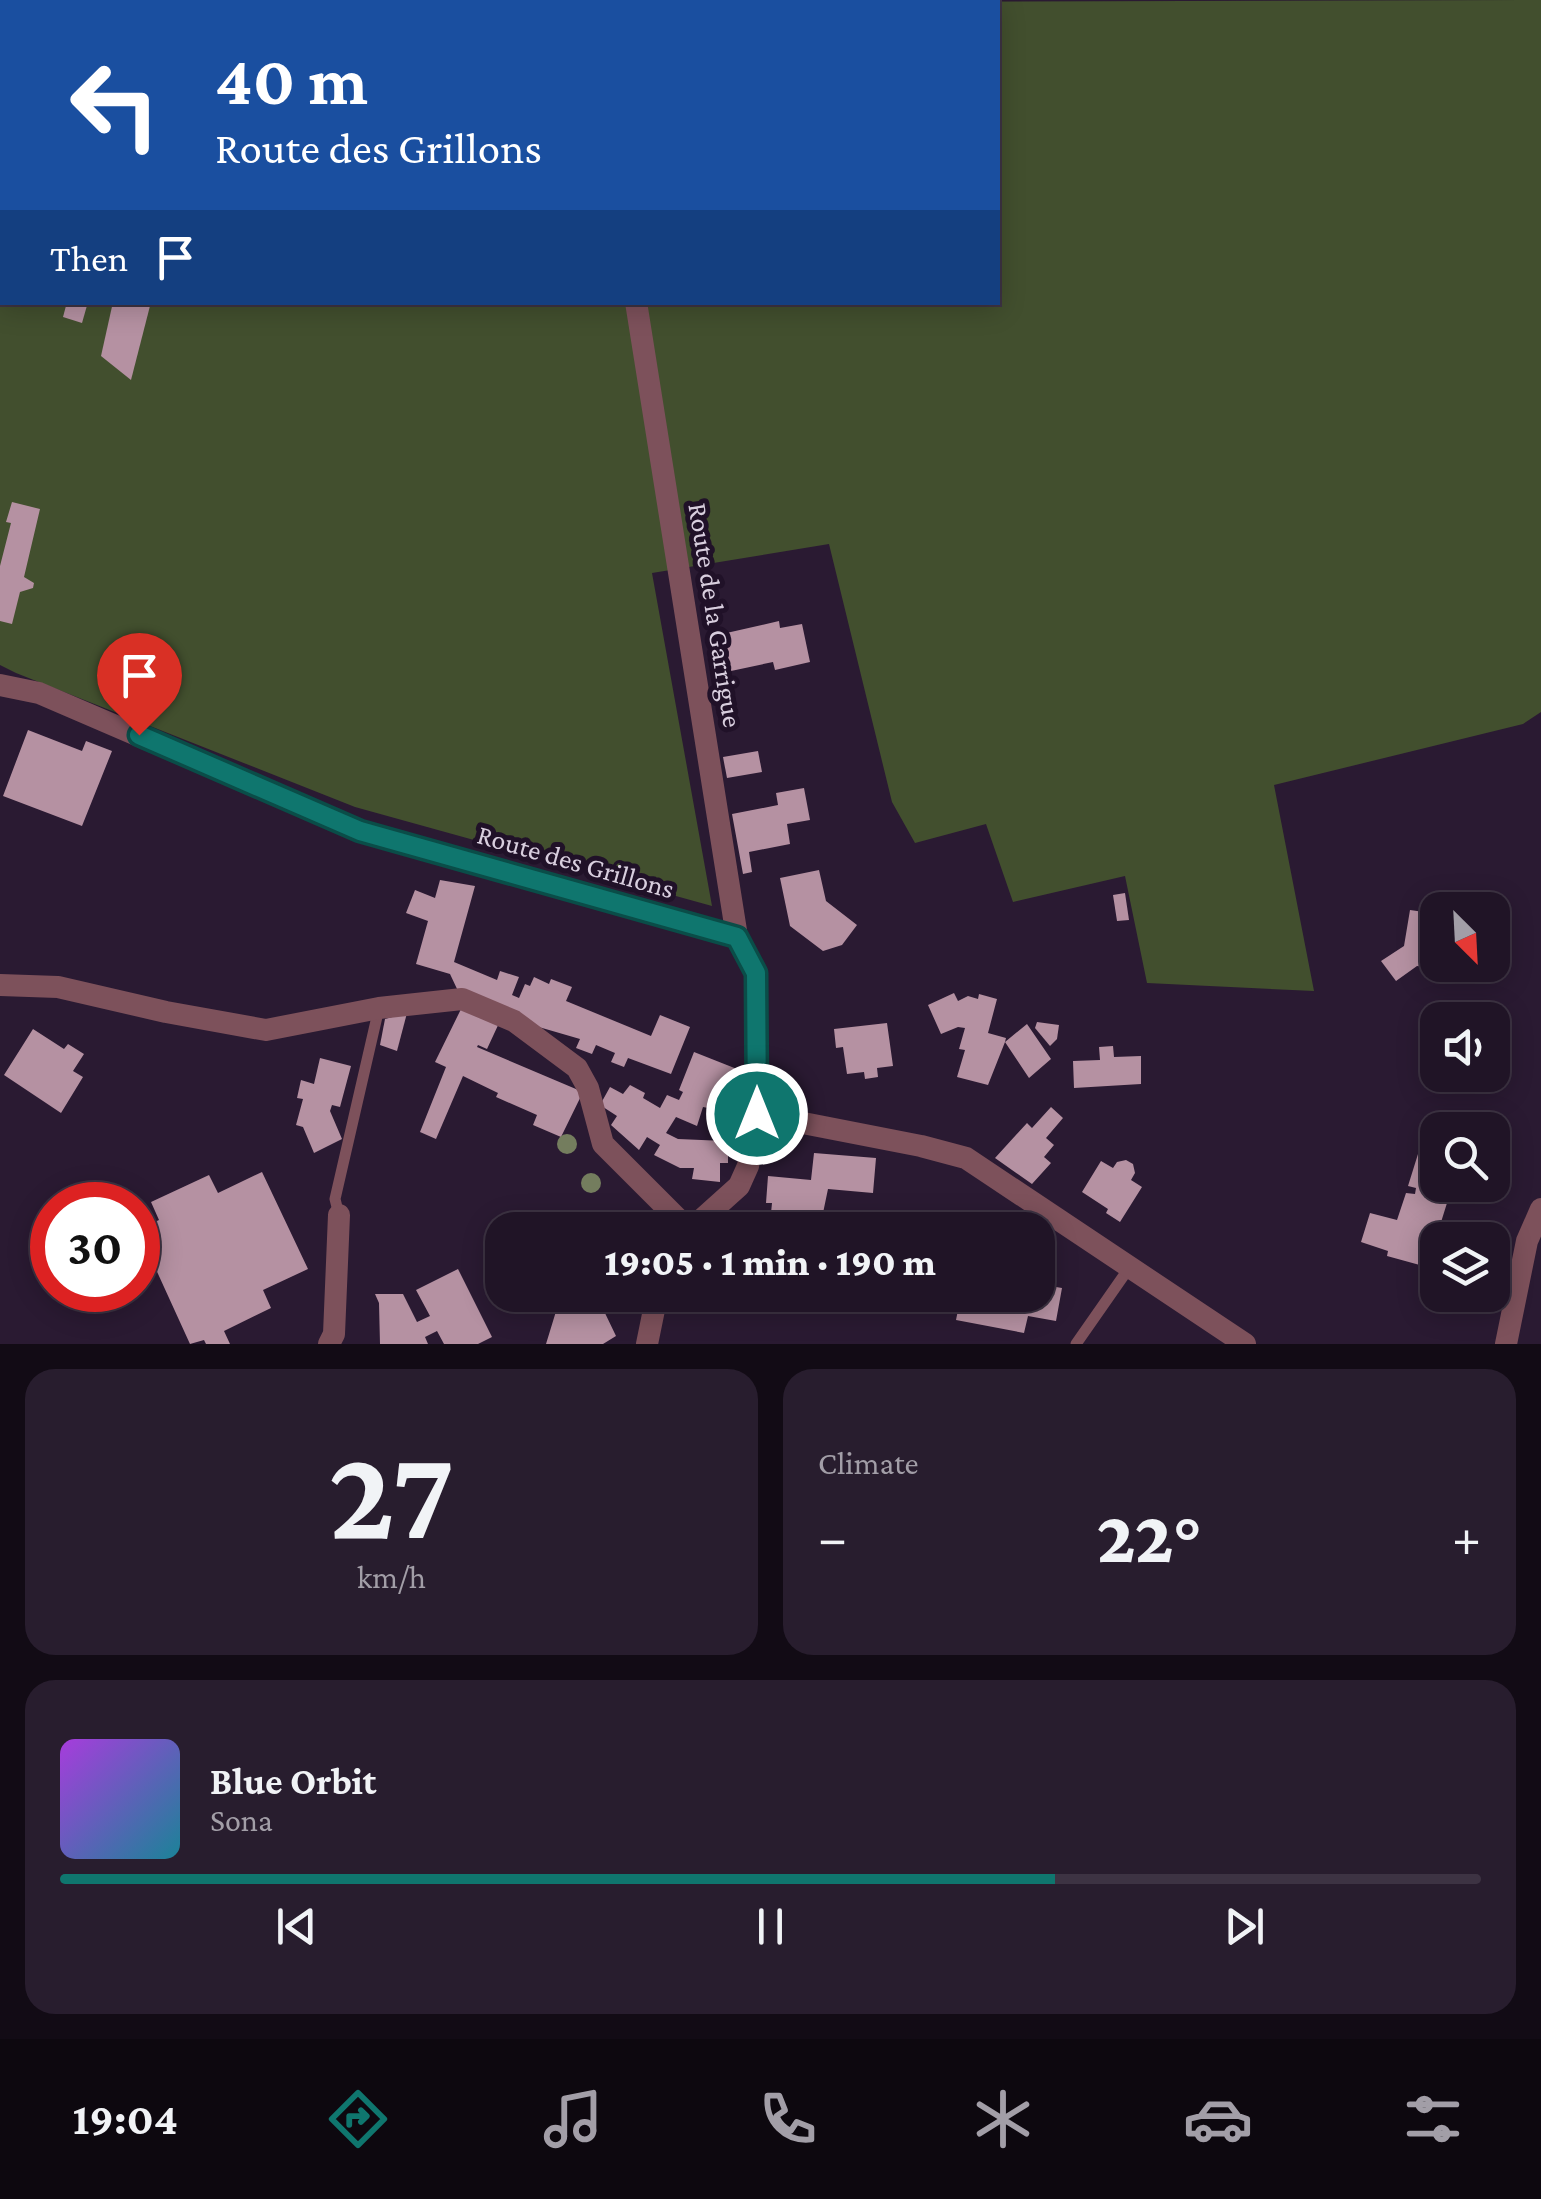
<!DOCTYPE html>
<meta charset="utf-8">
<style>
body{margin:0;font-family:"Crimson Pro",serif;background:#281d2e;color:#f1f3f6;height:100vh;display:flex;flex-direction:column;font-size:38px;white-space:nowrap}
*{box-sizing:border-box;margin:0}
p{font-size:32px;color:#a29ea7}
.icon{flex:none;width:55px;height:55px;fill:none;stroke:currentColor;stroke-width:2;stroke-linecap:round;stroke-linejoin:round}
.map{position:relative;height:1344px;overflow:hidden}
.side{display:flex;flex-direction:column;gap:25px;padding:25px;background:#120b15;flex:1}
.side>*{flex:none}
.hud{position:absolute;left:0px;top:0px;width:1000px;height:305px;box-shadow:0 5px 25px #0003,0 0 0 2px #3d3343;background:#1a4fa0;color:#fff;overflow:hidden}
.needle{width:65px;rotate:156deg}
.buttons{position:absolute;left:1420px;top:892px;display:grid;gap:20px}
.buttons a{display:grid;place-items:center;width:90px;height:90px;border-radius:20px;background:#201426;box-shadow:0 5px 25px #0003,0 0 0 2px #3d3343;font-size:50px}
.speed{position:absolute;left:30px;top:1182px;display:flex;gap:20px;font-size:50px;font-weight:700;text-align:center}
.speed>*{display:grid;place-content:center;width:130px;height:130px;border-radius:50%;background:#201426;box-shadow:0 5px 25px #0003,0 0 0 2px #3d3343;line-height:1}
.speed .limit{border:15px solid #d22;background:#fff;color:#111}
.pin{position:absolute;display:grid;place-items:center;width:85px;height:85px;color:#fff;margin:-102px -42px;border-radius:50% 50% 50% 0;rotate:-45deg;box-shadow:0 0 10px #0007}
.pin .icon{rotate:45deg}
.me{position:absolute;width:110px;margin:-55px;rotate:0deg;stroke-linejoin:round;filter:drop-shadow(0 0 8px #0008)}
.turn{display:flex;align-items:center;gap:35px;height:210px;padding:0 50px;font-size:45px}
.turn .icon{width:130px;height:130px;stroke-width:2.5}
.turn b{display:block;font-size:70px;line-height:85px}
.then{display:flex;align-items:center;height:95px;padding:0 50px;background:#0003;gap:20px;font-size:38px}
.big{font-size:75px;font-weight:800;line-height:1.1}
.side .tile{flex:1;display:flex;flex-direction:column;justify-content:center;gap:15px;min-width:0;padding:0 35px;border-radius:30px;background:#281d2e}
.side .dial{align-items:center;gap:0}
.dial b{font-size:130px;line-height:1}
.song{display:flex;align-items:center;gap:30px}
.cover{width:120px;height:120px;border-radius:15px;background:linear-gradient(135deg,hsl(280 70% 55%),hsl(190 70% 35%))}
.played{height:10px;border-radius:5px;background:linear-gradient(90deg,#0f766e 70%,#3d3343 70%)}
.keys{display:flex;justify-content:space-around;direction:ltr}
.heat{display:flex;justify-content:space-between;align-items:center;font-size:55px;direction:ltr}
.side .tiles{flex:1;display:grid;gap:25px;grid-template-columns:1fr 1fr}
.tile:last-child{grid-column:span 2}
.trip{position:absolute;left:485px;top:1212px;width:570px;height:100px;border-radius:30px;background:#201426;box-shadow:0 5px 25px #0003,0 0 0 2px #3d3343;font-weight:800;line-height:100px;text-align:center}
.tab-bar{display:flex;height:160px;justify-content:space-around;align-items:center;background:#0d080f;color:#a29ea7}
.tab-bar .icon{width:70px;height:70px}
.tab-bar .on{color:#0f766e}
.tab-bar b{font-size:45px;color:#f1f3f6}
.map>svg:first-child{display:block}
</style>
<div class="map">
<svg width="1541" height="1344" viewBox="0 0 1541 1344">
<rect width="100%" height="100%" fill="#2a1a32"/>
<polygon fill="#424f2e" points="0,0 596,2 2,2 2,302 998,302 998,2 842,2 1541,0 1541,712 1523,724 1274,785 1314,991 1147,983 1125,876 1013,902 986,824 915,843 892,802 829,544 652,573 712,906 355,807 16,673 0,665"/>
<g fill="#b591a2">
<polygon points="67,302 88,302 82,323 63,317"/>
<polygon points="113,302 151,302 131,380 101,356"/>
<polygon points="12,502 40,509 24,577 34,583 33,588 20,592 12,624 0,621 0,566 11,523 6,522"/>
<polygon points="779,621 780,628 802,624 810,662 775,670 773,662 731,671 722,634"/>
<polygon points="28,730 82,751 86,741 112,751 82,826 3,796"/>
<polygon points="758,751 762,772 727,778 723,757"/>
<polygon points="804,788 810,820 787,824 790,844 749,852 752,872 743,874 732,814 778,805 776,793"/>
<polygon points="819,870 826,901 857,925 842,945 823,951 790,926 780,878"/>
<polygon points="440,880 475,886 454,962 497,980 500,971 519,977 512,995 519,998 525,984 530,986 534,977 549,984 551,979 572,987 566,1001 651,1036 660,1015 690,1027 671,1074 628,1058 624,1067 611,1062 615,1053 596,1045 592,1054 576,1048 580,1039 525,1023 458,991 450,974 416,964 428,921 406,913 415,890 435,898"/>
<polygon points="1125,893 1129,920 1117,921 1113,895"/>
<polygon points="1410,910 1438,914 1434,968 1417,966 1396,981 1381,961 1404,946"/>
<polygon points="954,993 958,1001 968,996 978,999 979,994 997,999 988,1033 1006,1038 1005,1042 1027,1024 1051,1059 1029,1078 1005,1042 988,1085 957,1077 965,1050 959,1049 965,1028 958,1027 941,1034 928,1005"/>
<polygon points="463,1005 500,1021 487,1049 478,1045 477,1047 583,1092 561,1137 533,1125 537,1115 496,1097 498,1093 463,1076 436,1139 420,1132 446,1067 435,1062"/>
<polygon points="407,1013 397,1051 380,1045 385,1019"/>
<polygon points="1037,1022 1059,1025 1057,1039 1050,1046 1035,1028"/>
<polygon points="887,1023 893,1066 877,1068 878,1077 865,1079 864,1072 847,1074 843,1047 836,1048 834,1029"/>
<polygon points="33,1029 64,1049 68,1044 84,1054 73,1071 83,1077 61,1113 4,1075"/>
<polygon points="1113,1046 1114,1057 1141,1056 1141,1084 1074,1088 1073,1061 1100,1060 1099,1047"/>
<polygon points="694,1052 742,1071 738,1114 703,1107 697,1126 676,1117 666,1133 678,1139 725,1141 725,1125 739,1126 737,1150 728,1150 728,1163 720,1163 720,1182 692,1179 694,1168 680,1168 654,1155 660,1145 647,1137 639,1150 611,1125 617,1116 600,1105 610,1087 623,1094 630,1085 645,1093 643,1098 660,1108 667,1095 679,1100 683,1092 679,1090"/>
<polygon points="320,1058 351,1066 340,1107 332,1105 330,1111 342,1139 314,1153 303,1127 296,1125 303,1099 297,1098 301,1080 314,1084"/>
<polygon points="1051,1107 1063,1118 1046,1138 1054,1145 1044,1157 1051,1163 1032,1184 995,1158 1027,1123 1032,1128"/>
<polygon points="814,1153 876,1158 873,1193 828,1189 823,1213 814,1213 813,1218 771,1213 772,1203 766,1203 768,1176 811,1180"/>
<polygon points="1418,1154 1438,1160 1438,1185 1454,1185 1450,1199 1445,1197 1447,1203 1427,1267 1387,1256 1388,1251 1361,1242 1370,1213 1397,1220 1406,1193 1415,1194 1416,1188 1408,1186"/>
<polygon points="1126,1160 1133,1164 1135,1173 1131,1180 1142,1187 1120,1222 1106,1213 1108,1209 1082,1192 1101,1161 1113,1168 1117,1162"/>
<polygon points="262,1172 308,1269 263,1290 271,1308 224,1331 230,1344 206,1344 204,1340 190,1344 138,1230 159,1220 151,1202 209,1175 218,1193"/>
<polygon points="458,1269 492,1337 478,1344 444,1344 437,1331 425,1337 428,1344 380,1344 379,1303 375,1294 403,1294 417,1322 430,1316 416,1290"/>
<polygon points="1038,1284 1062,1288 1056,1321 1028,1316 1024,1333 956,1320 960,1300 964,1300 965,1295 1038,1295"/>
<polygon points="561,1295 634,1295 604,1311 616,1336 603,1344 546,1344"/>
</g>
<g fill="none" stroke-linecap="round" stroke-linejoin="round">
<g stroke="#7d515b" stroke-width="11">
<polyline points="339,1215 335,1199 379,1008"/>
<polyline points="1076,1344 1129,1268"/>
</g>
<g stroke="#7d515b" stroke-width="22">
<polyline points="588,0 588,2"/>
<polyline points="636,302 737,937"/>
<polyline points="0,685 39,693 360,831 737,937 756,973 757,1114 748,1166 739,1186 690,1230"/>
<polyline points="0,985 58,987 166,1012 266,1030 379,1008 462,999 514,1021 577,1068 588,1088 603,1144 689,1230"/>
<polyline points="757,1114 921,1146 966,1158 1245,1344"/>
<polyline points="329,1344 334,1334 339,1215"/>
<polyline points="647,1344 657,1295"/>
<polyline points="1506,1344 1527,1241 1541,1209"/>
</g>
</g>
<g fill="#747d5e">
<circle cx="567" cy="1144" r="10"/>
<circle cx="591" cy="1183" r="10"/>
</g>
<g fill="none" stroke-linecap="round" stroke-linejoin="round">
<g stroke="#0a4d48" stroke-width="25">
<polyline id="route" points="139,735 360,831 737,937 756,973 757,1114"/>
</g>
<use href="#route" stroke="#0f766e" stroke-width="18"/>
</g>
<g text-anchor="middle" stroke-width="10" stroke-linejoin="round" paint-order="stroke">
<g font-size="28" fill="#d8cede" stroke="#201128">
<text transform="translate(716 615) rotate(81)" y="10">Route de la Garrigue</text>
<text transform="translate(576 861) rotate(16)" y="10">Route des Grillons</text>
</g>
</g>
</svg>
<div class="buttons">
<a><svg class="needle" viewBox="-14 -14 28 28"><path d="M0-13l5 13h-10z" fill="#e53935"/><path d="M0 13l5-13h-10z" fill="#a29ea7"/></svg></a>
<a><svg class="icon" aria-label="sound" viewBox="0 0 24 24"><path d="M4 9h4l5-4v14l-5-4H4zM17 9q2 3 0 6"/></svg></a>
<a><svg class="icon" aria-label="search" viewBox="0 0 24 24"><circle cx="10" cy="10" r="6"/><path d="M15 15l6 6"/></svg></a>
<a><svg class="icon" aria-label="layers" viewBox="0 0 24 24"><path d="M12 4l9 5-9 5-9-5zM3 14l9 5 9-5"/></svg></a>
</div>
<div class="speed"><div class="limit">30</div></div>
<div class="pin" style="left:139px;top:735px;background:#d93025"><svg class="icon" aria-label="arrive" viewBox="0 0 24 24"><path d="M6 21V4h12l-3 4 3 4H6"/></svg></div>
<svg class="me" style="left:757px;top:1114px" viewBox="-20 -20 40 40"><circle r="17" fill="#0f766e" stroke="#fff" stroke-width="3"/><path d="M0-11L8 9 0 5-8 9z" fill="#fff"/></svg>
<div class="trip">19:05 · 1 min · 190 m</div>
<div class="hud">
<div class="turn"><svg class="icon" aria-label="left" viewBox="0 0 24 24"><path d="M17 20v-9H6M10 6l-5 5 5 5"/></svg><div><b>40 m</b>Route des Grillons</div></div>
<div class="then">Then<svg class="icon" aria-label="arrive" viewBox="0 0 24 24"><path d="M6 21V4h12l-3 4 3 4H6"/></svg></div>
</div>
</div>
<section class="side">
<div class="tiles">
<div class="tile dial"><b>27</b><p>km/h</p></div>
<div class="tile"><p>Climate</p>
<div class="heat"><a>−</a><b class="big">22°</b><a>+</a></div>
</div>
<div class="tile">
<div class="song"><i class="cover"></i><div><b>Blue Orbit</b><p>Sona</p></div></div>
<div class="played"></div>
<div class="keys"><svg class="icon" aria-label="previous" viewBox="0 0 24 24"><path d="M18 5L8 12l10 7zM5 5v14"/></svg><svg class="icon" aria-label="pause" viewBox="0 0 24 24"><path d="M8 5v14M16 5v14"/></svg><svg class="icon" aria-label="next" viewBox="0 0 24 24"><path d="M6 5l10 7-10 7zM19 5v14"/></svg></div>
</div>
</div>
</section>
<nav class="tab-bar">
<b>19:04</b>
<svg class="icon on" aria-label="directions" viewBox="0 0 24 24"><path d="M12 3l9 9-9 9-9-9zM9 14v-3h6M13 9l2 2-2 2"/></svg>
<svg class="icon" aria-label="music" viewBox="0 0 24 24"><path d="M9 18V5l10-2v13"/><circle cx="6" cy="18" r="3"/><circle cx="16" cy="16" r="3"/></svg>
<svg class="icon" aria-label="phone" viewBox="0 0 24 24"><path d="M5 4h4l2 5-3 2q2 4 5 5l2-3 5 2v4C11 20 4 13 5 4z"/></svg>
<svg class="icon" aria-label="climate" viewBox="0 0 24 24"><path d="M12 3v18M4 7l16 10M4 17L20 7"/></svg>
<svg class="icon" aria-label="car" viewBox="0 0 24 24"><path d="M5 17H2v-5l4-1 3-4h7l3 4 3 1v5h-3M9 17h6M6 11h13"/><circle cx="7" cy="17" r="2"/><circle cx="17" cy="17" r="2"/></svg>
<svg class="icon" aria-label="filters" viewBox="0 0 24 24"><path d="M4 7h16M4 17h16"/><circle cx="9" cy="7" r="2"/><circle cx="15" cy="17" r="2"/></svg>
</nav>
